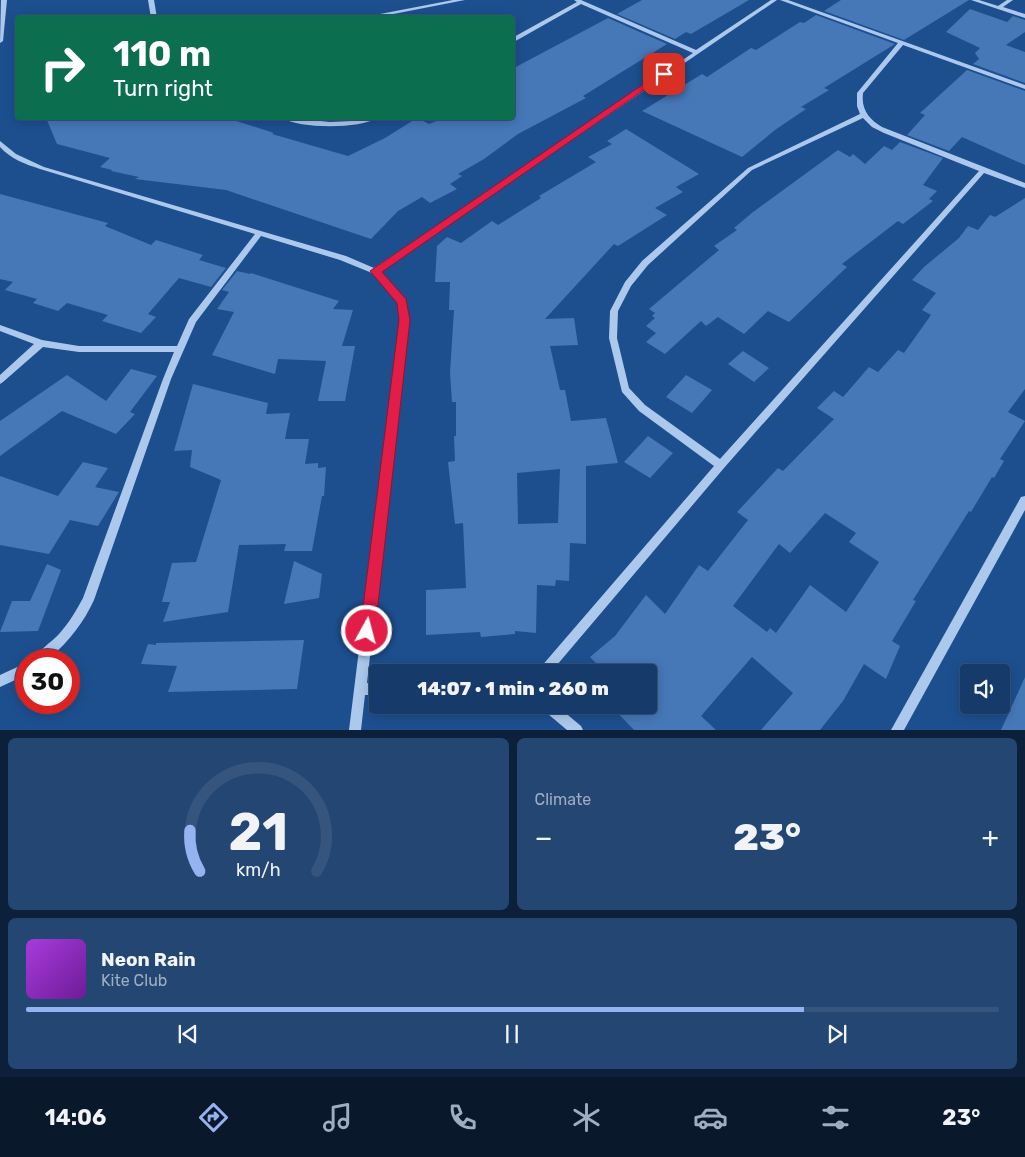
<!DOCTYPE html>
<meta charset="utf-8">
<style>
body{margin:0;font-family:Rubik,sans-serif;background:#234673;color:#f1f3f6;height:100vh;display:flex;flex-direction:column;font-size:19px;white-space:nowrap}
*{box-sizing:border-box;margin:0}
p{font-size:16px;color:#9eadc1}
.icon{flex:none;width:28px;height:28px;fill:none;stroke:currentColor;stroke-width:2;stroke-linecap:round;stroke-linejoin:round}
.map{position:relative;height:730px;overflow:hidden}
.sheet{display:flex;flex-direction:column;gap:8px;padding:8px;background:#0c203b;flex:1}
.sheet>*{flex:none}
.guide{position:absolute;left:15px;top:15px;width:500px;height:105px;border-radius:5px;box-shadow:0 2px 12px #0003,0 0 0 1px #35557e;background:#0b6e4f;color:#fff;overflow:hidden}
.buttons{position:absolute;left:960px;top:664px;display:grid;gap:10px}
.buttons a{display:grid;place-items:center;width:50px;height:50px;border-radius:5px;background:#163b6b;box-shadow:0 2px 12px #0003,0 0 0 1px #35557e;font-size:25px}
.speed{position:absolute;left:15px;top:649px;display:flex;gap:10px;font-size:25px;font-weight:700;text-align:center}
.speed>*{display:grid;place-content:center;width:65px;height:65px;border-radius:50%;background:#163b6b;box-shadow:0 2px 12px #0003,0 0 0 1px #35557e;line-height:1}
.speed .limit{border:8px solid #d22;background:#fff;color:#111}
.pin{position:absolute;display:grid;place-items:center;width:42px;height:42px;color:#fff;margin:-21px;border-radius:10px;box-shadow:0 2px 8px #0006}
.me{position:absolute;width:55px;margin:-28px;rotate:7deg;stroke-linejoin:round;filter:drop-shadow(0 0 4px #0008)}
.turn{display:flex;align-items:center;gap:18px;height:105px;padding:0 15px;font-size:22px}
.turn .icon{width:65px;height:65px;stroke-width:2.5}
.turn b{display:block;font-size:35px;line-height:42px}
.big{font-size:38px;font-weight:800;line-height:1.1}
.sheet .widget{flex:1;display:flex;flex-direction:column;justify-content:center;gap:8px;min-width:0;padding:0 18px;border-radius:8px;background:#234673}
.sheet .dial{align-items:center;gap:0}
.dial svg{height:130px;overflow:visible;fill:none;stroke:#35557e;stroke-width:7;stroke-linecap:round;text-anchor:middle}
.dial text{fill:#f1f3f6;stroke:none}
.song{display:flex;align-items:center;gap:15px}
.cover{width:60px;height:60px;border-radius:8px;background:linear-gradient(135deg,hsl(280 70% 55%),hsl(280 70% 35%))}
.played{height:5px;border-radius:2px;background:linear-gradient(90deg,#95b2f1 80%,#35557e 80%)}
.keys{display:flex;justify-content:space-around;direction:ltr}
.heat{display:flex;justify-content:space-between;align-items:center;font-size:28px;direction:ltr}
.sheet .tiles{flex:1;display:grid;gap:8px;grid-template-columns:1fr 1fr}
.widget:last-child{grid-column:span 2}
.trip{position:absolute;left:369px;top:664px;width:288px;height:50px;border-radius:5px;background:#163b6b;box-shadow:0 2px 12px #0003,0 0 0 1px #35557e;font-weight:800;line-height:50px;text-align:center}
.tab-bar{display:flex;height:80px;justify-content:space-around;align-items:center;background:#09182b;color:#9eadc1}
.tab-bar .icon{width:35px;height:35px}
.tab-bar .current{color:#95b2f1}
.tab-bar b{font-size:22px;color:#f1f3f6}
.map>svg:first-child{display:block}
</style>
<div class="map">
<svg width="1025" height="730" viewBox="0 0 1025 730">
<rect width="100%" height="100%" fill="#1d4f8f"/>
<g fill="#4677b7" fill-rule="evenodd">
<polygon points="642,0 749,0 691,34 686,32 675,39 617,14"/>
<polygon points="841,0 969,0 904,40 824,11"/>
<polygon points="970,9 1007,22 1013,16 1025,20 1025,32 1006,45 1025,52 1025,83 973,64 979,59 975,53 980,48 946,32"/>
<polygon points="816,15 895,44 824,88 829,90 801,107 806,109 775,130 742,157 642,111 702,74 707,77 751,48 756,50 800,22 804,23"/>
<polygon points="608,18 667,44 583,96 586,98 518,134 484,159 458,174 462,176 450,184 457,189 430,203 422,197 398,211 371,239 226,190 135,179 139,177 111,171 112,170 100,167 110,158 57,144 46,118 227,118 274,133 272,134 348,156 385,138 417,118 429,124 444,118 512,118 512,69"/>
<polygon points="967,70 1025,91 1025,165 962,137 949,151 907,135 925,115 920,113"/>
<path d="M626,129L699,174L676,187L683,192L655,208L667,215L618,246L614,244L545,319L574,318L578,345L550,346L560,390H565L571,421L606,418L618,463L586,466V544L570,543L569,581L556,580L555,586L537,585L536,633L515,631V634L481,637L480,632L426,635V590L466,588L463,523L455,524L448,462L455,461L454,436H456V402H452L450,373L454,310H449L450,282H435L437,246L447,237L461,243L492,221L498,225L541,198L539,196L596,162L588,157L612,144L607,141ZM560,469L558,523L518,524L517,473Z"/>
<polygon points="900,142 943,158 923,185 937,191 929,199 933,201 903,224 898,221 842,264 847,267 789,322 768,311 744,334 718,317 706,326 701,321 665,354 646,342 656,333 646,326 655,318 652,316 655,313 649,309 719,250 714,246 737,230 734,228 753,212 838,150 850,157 853,154 865,164 884,146 892,150"/>
<polygon points="0,194 108,223 105,226 151,245 156,240 203,255 199,260 226,268 211,287 179,278 148,314 156,317 141,333 102,321 108,315 67,303 58,311 33,303 37,299 5,290 13,282 0,279"/>
<path d="M1025,198V389L1008,412L1025,421L1000,459L1004,461L994,478L992,477L971,512L969,511L913,600L916,601L892,641L900,646L886,679L864,664L843,701L820,730H761L793,693L752,657L701,716L716,730H634L610,705H648V672H605L590,657L615,636L646,595L665,614L699,565L708,571L748,520L737,512L778,468L783,471L834,419L817,408L834,391L843,397L869,367L878,372L898,350L904,353L931,315L922,310L936,293L912,280L924,267L959,238L968,226L978,230L990,215L995,217ZM825,513L856,533L849,542L879,562L846,612L810,585L776,633L770,628L767,632L733,606L779,544L790,553Z"/>
<polygon points="237,271 250,274 251,273 339,301 333,309 353,310 342,346 355,346 345,401 318,401 326,361 278,359 275,374 212,355 234,312 217,309 229,292 222,290"/>
<polygon points="743,351 769,368 754,382 728,364"/>
<polygon points="131,369 157,376 130,412 135,414 116,434 62,411 0,456 0,421 67,375 106,401"/>
<polygon points="686,375 712,390 692,413 666,397"/>
<polygon points="193,384 268,403 266,414 290,413 285,439 309,439 305,464 318,463 318,468 326,467 324,496 322,496 312,551 284,551 286,544 239,545 228,612 163,622 170,602 162,602 172,563 196,562 221,480 190,467 192,450 174,451"/>
<polygon points="648,436 673,453 650,478 624,462"/>
<polygon points="83,462 108,468 95,487 119,492 98,526 70,520 49,554 0,545 0,476 58,496"/>
<polygon points="294,561 322,574 319,598 284,604"/>
<polygon points="47,564 61,570 38,631 0,632 12,601 30,601"/>
<polygon points="304,640 297,689 168,692 177,666 141,664 148,644 156,645 156,643"/>
<polygon points="1025,677 1025,730 1001,730"/>
</g>
<g fill="none" stroke-linecap="round" stroke-linejoin="round">
<g fill="#acc9ed" fill-rule="evenodd">
<polygon points="1,0 7,0 3,41 0,43"/>
<polygon points="148,0 154,0 157,18 151,18"/>
<polygon points="453,0 465,0 373,18 359,18"/>
<path d="M574,0H581L696,50L771,0H777L380,271L405,300L408,320L367,683H378V695H365L361,730H349L400,320L398,303L372,273L340,260L261,236L196,322L171,379L94,600C84,622 69,641 51,657L48,660H33C37,651 52,642 59,634C69,623 76,611 83,598L163,379L174,352H79L43,347L3,382L0,384V375L34,344L0,331V325L42,340L79,346H177L189,319L255,234L40,169C25,164 11,159 0,147V141L16,154L44,167L346,256L374,268L693,53L581,4L512,43V38L577,2Z"/>
<path d="M780,0H788L1025,85V89L903,45L863,93C861,110 869,119 882,127L1025,183V188L984,173L724,468L551,672H538L540,668L714,466L639,411L622,392L609,338L610,311L625,282L642,261L748,168L860,114L857,106V93L898,43ZM863,118L872,127L884,133L979,171L720,459L645,405L629,388L617,338L618,311L631,286L648,265L752,170Z"/>
<polygon points="971,0 979,0 998,6 1007,0 1013,0 1003,7 1025,14 1025,18"/>
<path d="M282,118H291L330,122L352,121L369,118H377C360,129 300,129 282,118Z"/>
<polygon points="1025,496 1025,510 904,730 891,730 1021,497"/>
<polygon points="26,663 26,675 0,687 0,675"/>
<polygon points="540,705 556,705 581,726 583,730 567,730 542,709"/>
</g>
</g>
<polygon fill="#e11d48" stroke="#92132f" points="661,72 667,74 382,272 406,299 410,320 375,631 372,636 367,638 362,636 360,631 399,320 397,303 370,271"/>
</svg>
<div class="buttons">
<a><svg class="icon" aria-label="sound" viewBox="0 0 24 24"><path d="M4 9h4l5-4v14l-5-4H4zM17 9q2 3 0 6"/></svg></a>
</div>
<div class="speed"><div class="limit">30</div></div>
<div class="pin" style="left:664px;top:74px;background:#d93025"><svg class="icon" aria-label="arrive" viewBox="0 0 24 24"><path d="M6 21V4h12l-3 4 3 4H6"/></svg></div>
<svg class="me" style="left:367px;top:631px" viewBox="-20 -20 40 40"><circle r="17" fill="#e11d48" stroke="#fff" stroke-width="3"/><path d="M0-11L8 9 0 5-8 9z" fill="#fff"/></svg>
<div class="trip">14:07 · 1 min · 260 m</div>
<div class="guide">
<div class="turn"><svg class="icon" aria-label="right" viewBox="0 0 24 24"><path d="M7 20v-9h11M14 6l5 5-5 5"/></svg><div><b>110 m</b>Turn right</div></div>
</div>
</div>
<section class="sheet">
<div class="tiles">
<div class="widget dial"><svg viewBox="0 0 100 80">
<path d="M14 69A42 42 0 1 1 86 69"/>
<path d="M14 69A42 42 0 0 1 8 44" stroke="#95b2f1"/>
<text x="50" y="56" font-size="32" font-weight="700">21</text>
<text x="50" y="72" font-size="11">km/h</text>
</svg></div>
<div class="widget"><p>Climate</p>
<div class="heat"><a>−</a><b class="big">23°</b><a>+</a></div>
</div>
<div class="widget">
<div class="song"><i class="cover"></i><div><b>Neon Rain</b><p>Kite Club</p></div></div>
<div class="played"></div>
<div class="keys"><svg class="icon" aria-label="previous" viewBox="0 0 24 24"><path d="M18 5L8 12l10 7zM5 5v14"/></svg><svg class="icon" aria-label="pause" viewBox="0 0 24 24"><path d="M8 5v14M16 5v14"/></svg><svg class="icon" aria-label="next" viewBox="0 0 24 24"><path d="M6 5l10 7-10 7zM19 5v14"/></svg></div>
</div>
</div>
</section>
<nav class="tab-bar">
<b>14:06</b>
<svg class="icon current" aria-label="directions" viewBox="0 0 24 24"><path d="M12 3l9 9-9 9-9-9zM9 14v-3h6M13 9l2 2-2 2"/></svg>
<svg class="icon" aria-label="music" viewBox="0 0 24 24"><path d="M9 18V5l10-2v13"/><circle cx="6" cy="18" r="3"/><circle cx="16" cy="16" r="3"/></svg>
<svg class="icon" aria-label="phone" viewBox="0 0 24 24"><path d="M5 4h4l2 5-3 2q2 4 5 5l2-3 5 2v4C11 20 4 13 5 4z"/></svg>
<svg class="icon" aria-label="climate" viewBox="0 0 24 24"><path d="M12 3v18M4 7l16 10M4 17L20 7"/></svg>
<svg class="icon" aria-label="car" viewBox="0 0 24 24"><path d="M5 17H2v-5l4-1 3-4h7l3 4 3 1v5h-3M9 17h6M6 11h13"/><circle cx="7" cy="17" r="2"/><circle cx="17" cy="17" r="2"/></svg>
<svg class="icon" aria-label="filters" viewBox="0 0 24 24"><path d="M4 7h16M4 17h16"/><circle cx="9" cy="7" r="2"/><circle cx="15" cy="17" r="2"/></svg>
<b>23°</b>
</nav>
